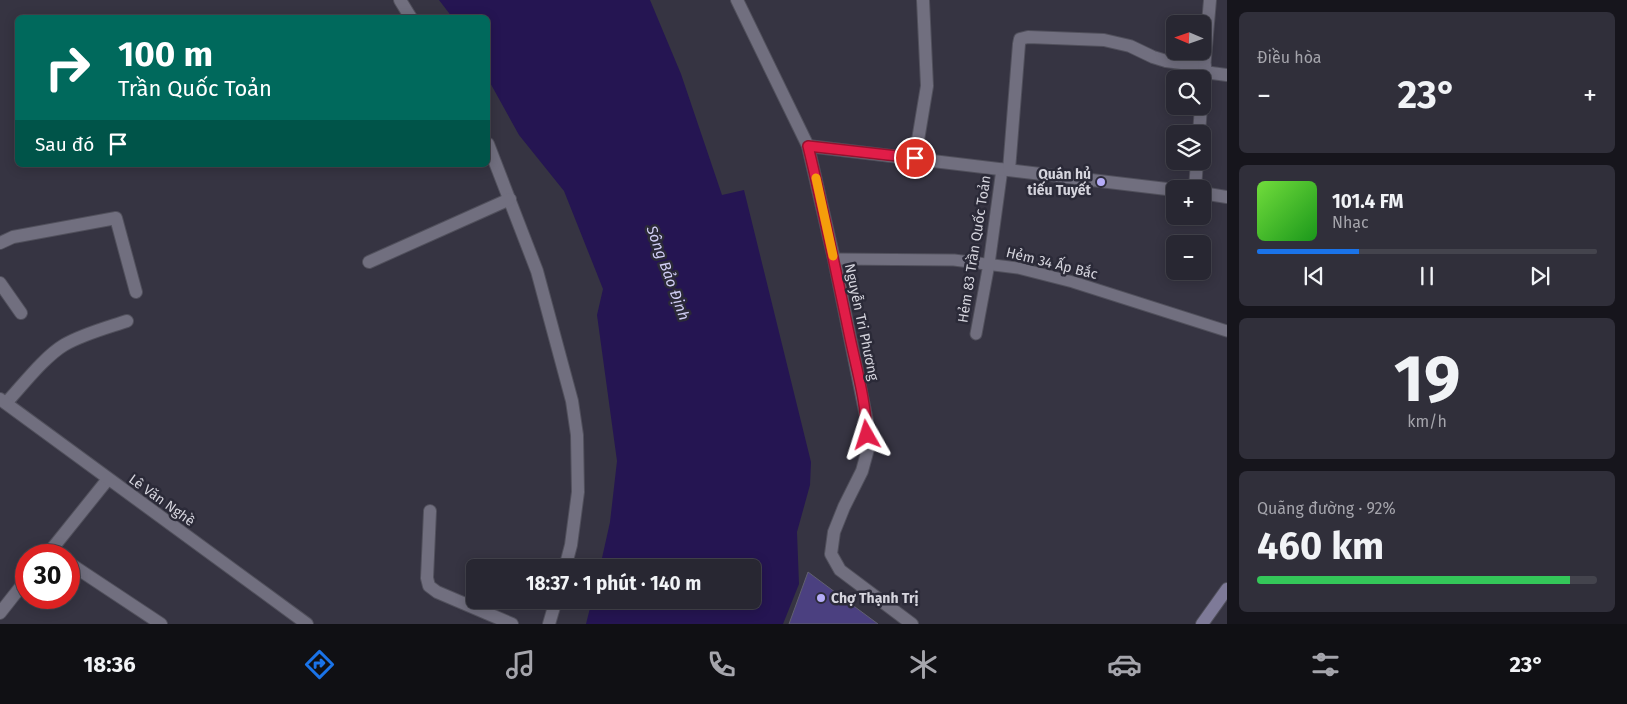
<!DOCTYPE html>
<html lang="vi">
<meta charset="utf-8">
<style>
body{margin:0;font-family:"Fira Sans",sans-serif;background:#302f3a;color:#f1f3f6;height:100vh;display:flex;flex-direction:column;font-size:19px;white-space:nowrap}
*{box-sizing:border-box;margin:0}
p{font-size:16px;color:#a5a5ac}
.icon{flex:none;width:28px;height:28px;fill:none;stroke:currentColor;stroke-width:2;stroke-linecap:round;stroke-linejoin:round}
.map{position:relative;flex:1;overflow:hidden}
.details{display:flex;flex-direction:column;gap:12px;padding:12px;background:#16151c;width:400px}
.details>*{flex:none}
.hud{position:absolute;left:15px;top:15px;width:475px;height:152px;border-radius:8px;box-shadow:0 2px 12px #0003,0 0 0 1px #44444d;background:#00695c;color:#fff;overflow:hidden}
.needle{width:32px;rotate:272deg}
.buttons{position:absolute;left:1166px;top:15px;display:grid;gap:10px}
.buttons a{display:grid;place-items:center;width:45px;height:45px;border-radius:8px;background:#282732;box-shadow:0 2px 12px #0003,0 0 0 1px #44444d;font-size:25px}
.speed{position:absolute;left:15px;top:544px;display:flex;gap:10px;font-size:25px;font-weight:700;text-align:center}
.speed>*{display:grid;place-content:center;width:65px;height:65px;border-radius:50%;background:#282732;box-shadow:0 2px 12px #0003,0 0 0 1px #44444d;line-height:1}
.speed .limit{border:8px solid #d22;background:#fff;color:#111}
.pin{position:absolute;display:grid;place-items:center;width:42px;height:42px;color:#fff;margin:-21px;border:2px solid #fff;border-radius:50%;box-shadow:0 1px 5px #0007}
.me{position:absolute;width:55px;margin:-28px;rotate:354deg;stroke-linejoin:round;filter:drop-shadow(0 0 4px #0008)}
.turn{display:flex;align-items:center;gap:18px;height:105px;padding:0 20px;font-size:22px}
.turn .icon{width:65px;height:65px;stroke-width:2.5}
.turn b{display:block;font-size:35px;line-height:42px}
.then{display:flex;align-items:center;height:48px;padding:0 20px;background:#0003;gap:10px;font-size:19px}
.big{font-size:38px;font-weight:700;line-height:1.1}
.details .widget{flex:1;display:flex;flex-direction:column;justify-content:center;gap:8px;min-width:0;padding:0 18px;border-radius:8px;background:#302f3a}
.details .dial{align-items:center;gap:0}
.dial b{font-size:65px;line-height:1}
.song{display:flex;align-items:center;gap:15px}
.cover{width:60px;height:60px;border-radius:8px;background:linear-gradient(135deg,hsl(100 70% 55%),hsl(120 70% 35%))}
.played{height:5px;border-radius:2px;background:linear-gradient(90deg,#1a73e8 30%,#44444d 30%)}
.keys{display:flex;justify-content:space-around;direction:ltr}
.heat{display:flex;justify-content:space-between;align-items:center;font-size:28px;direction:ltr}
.charge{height:8px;border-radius:4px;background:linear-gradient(90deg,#34c759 92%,#44444d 0)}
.trip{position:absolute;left:466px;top:559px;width:295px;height:50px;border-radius:8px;background:#282732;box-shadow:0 2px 12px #0003,0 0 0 1px #44444d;font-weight:700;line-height:50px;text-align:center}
.tabs{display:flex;height:80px;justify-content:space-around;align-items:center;background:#101014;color:#a5a5ac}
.tabs .icon{width:35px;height:35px}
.tabs .selected{color:#1a73e8}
.tabs b{font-size:22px;color:#f1f3f6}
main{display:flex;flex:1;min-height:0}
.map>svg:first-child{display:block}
</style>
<main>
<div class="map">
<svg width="1227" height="624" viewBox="0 0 1227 624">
<rect width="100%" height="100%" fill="#363442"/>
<polygon fill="#251552" points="439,0 650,0 681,74 722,195 744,190 811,462 810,485 797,532 799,584 783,624 586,624 592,600 752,600 752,568 600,567 610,522 617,461 597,315 603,289 564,191 519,135 488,79 488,18 452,17"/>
<polygon fill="#4b4080" stroke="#616070" points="808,572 878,624 789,624"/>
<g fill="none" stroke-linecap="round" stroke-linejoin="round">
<g stroke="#51505c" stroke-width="13">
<g id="service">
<polyline points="834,259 954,260 1018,268 1073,282 1227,331"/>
<polyline points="976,334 989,264 1002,169"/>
</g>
</g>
<g stroke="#51505c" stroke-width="14">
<g id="minor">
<polyline points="400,0 411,18"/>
<polyline points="737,0 808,146 834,259 867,421 868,449 862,471 844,507 834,532 831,554 840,570 912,624"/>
<polyline points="1204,72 1227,75"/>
<polyline points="488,144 537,271 572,401 577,435 578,492 571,545 565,568"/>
<polyline points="808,146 1175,190"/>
<polyline points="915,158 927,86 923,0"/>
<polyline points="1009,170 1019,44 1020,39 1028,37 1104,40 1130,46 1153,57 1166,61 1205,66"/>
<polyline points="1202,193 1227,197"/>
<polyline points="0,243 13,237 116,218 136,292"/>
<polyline points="369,262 510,199"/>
<polyline points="0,283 21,313"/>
<path d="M6,403C22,386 44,357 64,345C83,334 106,328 127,321"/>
<polyline points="430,511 427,578 429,586 437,592 512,624"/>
<polyline points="47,555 108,479"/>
<polyline points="69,563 161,624"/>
<polyline points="0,613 26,580"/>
<polyline points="549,624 556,600"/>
</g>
</g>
<g stroke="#51505c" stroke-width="14">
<g id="tertiary">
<polyline points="1202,93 1210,0"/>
<polyline points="1199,134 1201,106"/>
<polyline points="1195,189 1197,161"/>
<polyline points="0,399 307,624"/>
</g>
</g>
<g stroke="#51505c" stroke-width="14">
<polyline id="secondary" points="1202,624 1227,589"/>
</g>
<use href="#service" stroke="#716f7f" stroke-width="11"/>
<use href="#minor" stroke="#716f7f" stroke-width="12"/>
<use href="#tertiary" stroke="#716f7f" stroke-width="12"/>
<use href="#secondary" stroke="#7e7a98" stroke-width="12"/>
</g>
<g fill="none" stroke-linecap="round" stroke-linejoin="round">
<g stroke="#92132f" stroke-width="12">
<path id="route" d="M867,435C866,401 856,367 849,333C836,271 823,208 808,146L915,158"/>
</g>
<use href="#route" stroke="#e11d48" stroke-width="9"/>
<polyline stroke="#f59e0b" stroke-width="9" points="816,178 833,256"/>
</g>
<g fill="#b5acf8" stroke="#2b2a38" stroke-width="2">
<circle cx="1101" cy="182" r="5"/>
<circle cx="821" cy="598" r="5"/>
</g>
<g text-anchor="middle" stroke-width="5" stroke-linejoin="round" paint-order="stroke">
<g font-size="14" font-weight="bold" fill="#d6d5de" stroke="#2b2a38" text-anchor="end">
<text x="1091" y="179">Quán hủ<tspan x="1091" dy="16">tiếu Tuyết</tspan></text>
<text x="831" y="603" text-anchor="start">Chợ Thạnh Trị</text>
</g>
<g font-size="14" fill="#d6d5de" stroke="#2b2a38">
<text transform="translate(974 249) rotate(-81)" y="5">Hẻm 83 Trần Quốc Toản</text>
<text transform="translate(1052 263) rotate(14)" y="5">Hẻm 34 Ấp Bắc</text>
<text transform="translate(862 322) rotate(78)" y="5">Nguyễn Tri Phương</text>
<text transform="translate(162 500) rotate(36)" y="5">Lê Văn Nghề</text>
</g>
<g font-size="15" font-style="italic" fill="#d1cef5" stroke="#2b2a38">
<text transform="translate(668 273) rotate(70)" y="5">Sông Bảo Định</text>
</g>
</g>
</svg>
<div class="buttons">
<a><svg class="needle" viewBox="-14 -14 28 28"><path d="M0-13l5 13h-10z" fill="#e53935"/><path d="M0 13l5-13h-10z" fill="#a5a5ac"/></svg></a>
<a><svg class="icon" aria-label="search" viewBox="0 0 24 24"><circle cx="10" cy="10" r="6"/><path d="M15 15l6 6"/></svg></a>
<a><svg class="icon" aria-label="layers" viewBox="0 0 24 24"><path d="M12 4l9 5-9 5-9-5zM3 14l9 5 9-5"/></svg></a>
<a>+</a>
<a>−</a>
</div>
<div class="speed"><div class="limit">30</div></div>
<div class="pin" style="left:915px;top:158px;background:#d93025"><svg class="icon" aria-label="arrive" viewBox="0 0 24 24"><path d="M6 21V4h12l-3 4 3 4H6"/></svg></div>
<svg class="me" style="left:867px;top:435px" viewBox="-20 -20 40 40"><path d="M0-17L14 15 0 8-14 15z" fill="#e11d48" stroke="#fff" stroke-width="4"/></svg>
<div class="trip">18:37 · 1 phút · 140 m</div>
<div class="hud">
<div class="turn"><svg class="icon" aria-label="right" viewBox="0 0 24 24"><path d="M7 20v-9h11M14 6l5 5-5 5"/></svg><div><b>100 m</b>Trần Quốc Toản</div></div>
<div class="then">Sau đó<svg class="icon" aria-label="arrive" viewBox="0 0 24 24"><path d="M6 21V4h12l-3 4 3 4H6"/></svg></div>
</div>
</div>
<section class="details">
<div class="widget"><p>Điều hòa</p>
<div class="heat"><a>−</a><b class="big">23°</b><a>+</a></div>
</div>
<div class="widget">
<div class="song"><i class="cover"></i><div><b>101.4 FM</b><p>Nhạc</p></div></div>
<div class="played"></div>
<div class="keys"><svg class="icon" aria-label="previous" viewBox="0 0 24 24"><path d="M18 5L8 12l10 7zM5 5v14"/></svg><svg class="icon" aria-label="pause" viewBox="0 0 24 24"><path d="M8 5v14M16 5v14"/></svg><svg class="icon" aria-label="next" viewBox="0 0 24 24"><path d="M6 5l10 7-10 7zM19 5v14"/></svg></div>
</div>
<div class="widget dial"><b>19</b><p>km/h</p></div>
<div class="widget"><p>Quãng đường · 92%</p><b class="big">460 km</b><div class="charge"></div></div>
</section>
</main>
<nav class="tabs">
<b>18:36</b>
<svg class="icon selected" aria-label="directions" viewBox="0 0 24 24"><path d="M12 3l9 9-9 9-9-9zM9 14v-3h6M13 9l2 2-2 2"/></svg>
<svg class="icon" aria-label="music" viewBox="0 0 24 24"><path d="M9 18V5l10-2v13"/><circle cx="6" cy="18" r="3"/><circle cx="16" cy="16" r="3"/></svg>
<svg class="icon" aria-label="phone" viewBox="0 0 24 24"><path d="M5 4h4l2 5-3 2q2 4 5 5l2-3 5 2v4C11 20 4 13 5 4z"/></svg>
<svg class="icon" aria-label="climate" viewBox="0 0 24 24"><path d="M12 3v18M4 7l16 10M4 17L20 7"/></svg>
<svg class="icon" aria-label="car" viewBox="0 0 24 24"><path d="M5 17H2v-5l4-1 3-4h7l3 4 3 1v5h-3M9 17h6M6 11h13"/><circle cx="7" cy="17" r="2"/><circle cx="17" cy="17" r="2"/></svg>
<svg class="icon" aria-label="filters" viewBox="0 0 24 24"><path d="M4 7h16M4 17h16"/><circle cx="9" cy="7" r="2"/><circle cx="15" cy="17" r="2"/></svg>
<b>23°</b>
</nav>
